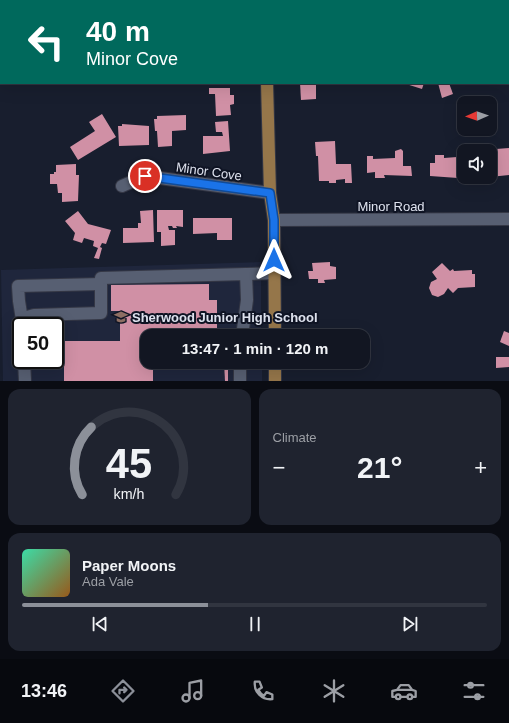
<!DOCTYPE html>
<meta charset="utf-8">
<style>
body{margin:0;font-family:Arial,sans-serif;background:#1f232f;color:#f1f3f6;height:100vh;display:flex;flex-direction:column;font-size:15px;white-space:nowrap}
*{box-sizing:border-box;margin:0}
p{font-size:13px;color:#9c9fa5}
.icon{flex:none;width:22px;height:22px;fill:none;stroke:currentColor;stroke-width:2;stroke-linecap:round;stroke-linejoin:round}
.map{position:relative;height:381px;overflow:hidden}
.details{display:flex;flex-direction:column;gap:8px;padding:8px;background:#0a0c13;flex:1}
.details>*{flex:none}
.guide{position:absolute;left:0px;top:0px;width:509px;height:84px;box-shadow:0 4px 16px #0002,0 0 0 1px #313540;background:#00695c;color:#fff;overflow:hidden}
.needle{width:26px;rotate:268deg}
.buttons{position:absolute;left:457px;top:96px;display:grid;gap:8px}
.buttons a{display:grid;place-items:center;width:40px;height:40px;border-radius:8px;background:#121622;box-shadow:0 4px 16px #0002,0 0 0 1px #313540;font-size:20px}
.speed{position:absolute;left:12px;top:317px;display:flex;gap:8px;font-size:20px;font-weight:700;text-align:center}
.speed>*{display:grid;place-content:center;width:52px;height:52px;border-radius:50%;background:#121622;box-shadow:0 4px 16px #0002,0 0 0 1px #313540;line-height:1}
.speed .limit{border:2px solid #111;border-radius:6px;background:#fff;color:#111}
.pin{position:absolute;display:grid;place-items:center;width:34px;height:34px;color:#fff;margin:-17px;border:2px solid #fff;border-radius:50%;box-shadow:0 1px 4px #0007}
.me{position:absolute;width:44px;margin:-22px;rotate:0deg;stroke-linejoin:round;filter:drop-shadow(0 0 3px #0008)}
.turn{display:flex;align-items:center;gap:14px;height:84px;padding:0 20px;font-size:18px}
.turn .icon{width:52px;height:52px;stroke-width:2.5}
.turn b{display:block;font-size:28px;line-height:34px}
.big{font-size:30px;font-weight:600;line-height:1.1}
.details .card{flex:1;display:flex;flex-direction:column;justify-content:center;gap:6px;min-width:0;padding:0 14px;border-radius:12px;background:#1f232f}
.details .dial{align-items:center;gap:0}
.dial svg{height:104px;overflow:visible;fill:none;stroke:#313540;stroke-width:7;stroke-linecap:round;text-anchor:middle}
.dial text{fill:#f1f3f6;stroke:none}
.song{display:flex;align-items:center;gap:12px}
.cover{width:48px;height:48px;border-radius:6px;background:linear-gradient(135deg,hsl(160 70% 55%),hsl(30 70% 35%))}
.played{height:4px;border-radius:2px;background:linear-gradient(90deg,#8c9099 40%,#313540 40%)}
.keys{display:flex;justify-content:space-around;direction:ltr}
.heat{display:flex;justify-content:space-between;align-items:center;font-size:22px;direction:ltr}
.details .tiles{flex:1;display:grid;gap:8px;grid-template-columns:1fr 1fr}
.card:last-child{grid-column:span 2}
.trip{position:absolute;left:140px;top:329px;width:230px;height:40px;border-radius:12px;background:#121622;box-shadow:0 4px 16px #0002,0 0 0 1px #313540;font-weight:600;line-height:40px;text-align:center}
.dock{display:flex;height:64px;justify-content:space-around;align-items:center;background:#07090e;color:#9c9fa5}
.dock .icon{width:28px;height:28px}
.dock .active{color:#8c9099}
.dock b{font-size:18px;color:#f1f3f6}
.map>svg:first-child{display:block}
</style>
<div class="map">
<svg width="509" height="381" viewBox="0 0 509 381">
<rect width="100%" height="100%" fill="#181e2e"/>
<path fill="#1f263c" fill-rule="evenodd" d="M261,262V336H147V362H262V381H3L1,270ZM21,326H55V360H21Z"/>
<g fill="#d090a5">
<polygon points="300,83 316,83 316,99 301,100"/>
<polygon points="403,83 424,83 422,89"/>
<polygon points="438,83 449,83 453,94 442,98"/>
<polygon points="209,88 230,88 230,95 234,95 234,104 230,105 231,115 216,116 215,94 209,94"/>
<polygon points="102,114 116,137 78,160 70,147 95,131 89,122"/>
<polygon points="186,115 186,130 172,131 172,146 158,147 157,131 155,131 154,119 157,119 157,116"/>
<polygon points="228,121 230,151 203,154 203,136 223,136 222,132 216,132 215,122"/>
<polygon points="122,124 149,126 149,145 119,146 118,126 122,126"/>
<polygon points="335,141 336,164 351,164 352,183 345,183 345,179 336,180 336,183 329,183 329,181 319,181 318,156 316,156 315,142"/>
<polygon points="509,148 509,175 490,177 490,152 496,152 496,149"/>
<polygon points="401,149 403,151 403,166 411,166 412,176 384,175 385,178 375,178 375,172 367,173 367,156 373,156 373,159 395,158 395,151"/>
<polygon points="435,155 444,155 444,158 457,157 458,178 430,176 430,163 435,163"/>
<polygon points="76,164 76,175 79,175 78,201 62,202 62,193 58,193 57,184 50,184 50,174 54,174 54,172 56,172 56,165"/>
<polygon points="153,210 154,242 123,243 123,228 138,228 138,223 141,223 140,211"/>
<polygon points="157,210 183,210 183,227 176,226 177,228 173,228 172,226 168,226 169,230 175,230 175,245 161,246 161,232 157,232"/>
<polygon points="78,211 88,224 111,230 106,244 102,243 100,247 102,248 99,259 94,258 98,248 93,246 94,241 84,238 82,243 73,240 75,233 65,221"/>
<polygon points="193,218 232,218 232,240 217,240 217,233 193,234"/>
<polygon points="330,262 330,266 336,267 336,279 324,280 325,283 318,283 318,279 309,279 308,271 313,271 312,263"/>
<polygon points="442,263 450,271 453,269 454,271 472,270 472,274 475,274 475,287 458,288 453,293 448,288 444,294 438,297 432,295 429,288 431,282 437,279 432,272"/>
<polygon points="209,284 209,300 217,300 217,329 232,330 232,336 147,336 147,362 153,362 153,381 64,381 64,341 120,341 120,311 111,311 111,285"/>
<polygon points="504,331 509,333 509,346 500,342"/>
<polygon points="496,357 509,357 509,367 496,368"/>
<polygon points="224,362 228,362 228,381 225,381"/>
</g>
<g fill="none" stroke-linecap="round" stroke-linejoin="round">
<g stroke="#343745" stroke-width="14">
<g id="minor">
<polyline points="47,0 202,1"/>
<polyline points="437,1 437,0"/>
<polyline points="122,186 145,176 270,193"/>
<polyline points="274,220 509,219"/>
<polyline points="246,274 274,273"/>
<polyline points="23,326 19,301 18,286 101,284"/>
<polyline points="24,326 27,317 34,315 101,313 101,278 246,274 247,300 242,336"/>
<polyline points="24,360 25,381"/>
<polyline points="240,362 240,381"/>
</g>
</g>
<g stroke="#343745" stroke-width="14">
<g id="major">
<polyline points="264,0 264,1"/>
<polyline points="267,83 270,193 274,220 275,336"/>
<polyline points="275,362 275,381"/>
</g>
</g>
<use href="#minor" stroke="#575f72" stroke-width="12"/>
<use href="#major" stroke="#95764a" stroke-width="12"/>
</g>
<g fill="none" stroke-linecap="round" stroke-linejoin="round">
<g stroke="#114b97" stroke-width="10">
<polyline id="route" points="145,176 270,193 274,220 274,260"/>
</g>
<use href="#route" stroke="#1a73e8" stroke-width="7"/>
</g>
<defs>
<g id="school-bare" transform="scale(1.08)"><path d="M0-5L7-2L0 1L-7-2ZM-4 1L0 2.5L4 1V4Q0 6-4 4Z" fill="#8d6e63" stroke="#0f1424" stroke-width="2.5" paint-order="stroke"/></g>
</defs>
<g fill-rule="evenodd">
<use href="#school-bare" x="121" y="317"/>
</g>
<g text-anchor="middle" stroke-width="4" stroke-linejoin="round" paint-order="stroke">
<g font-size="13" fill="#dee2ee" stroke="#0f1424">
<text transform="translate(209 171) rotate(8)" y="5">Minor Cove</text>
<text x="391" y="211">Minor Road</text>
</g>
<g font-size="13" font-weight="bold" fill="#dee2ee" stroke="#0f1424" text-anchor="start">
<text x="132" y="322">Sherwood Junior High School</text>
</g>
</g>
</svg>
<div class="buttons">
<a><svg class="needle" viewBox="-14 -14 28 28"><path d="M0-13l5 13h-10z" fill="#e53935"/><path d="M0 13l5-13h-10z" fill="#9c9fa5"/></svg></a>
<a><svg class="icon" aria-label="sound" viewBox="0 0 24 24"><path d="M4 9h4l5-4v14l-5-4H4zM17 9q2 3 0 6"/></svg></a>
</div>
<div class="speed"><div class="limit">50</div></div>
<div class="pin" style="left:145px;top:176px;background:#d93025"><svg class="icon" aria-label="arrive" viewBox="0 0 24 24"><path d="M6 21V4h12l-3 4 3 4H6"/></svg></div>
<svg class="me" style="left:274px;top:260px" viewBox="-20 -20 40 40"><path d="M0-17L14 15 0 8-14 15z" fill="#1a73e8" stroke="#fff" stroke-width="4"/></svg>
<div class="trip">13:47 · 1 min · 120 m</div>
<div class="guide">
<div class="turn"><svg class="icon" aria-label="left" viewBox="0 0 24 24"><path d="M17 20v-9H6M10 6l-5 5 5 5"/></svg><div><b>40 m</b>Minor Cove</div></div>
</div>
</div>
<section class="details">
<div class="tiles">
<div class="card dial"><svg viewBox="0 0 100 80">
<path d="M14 69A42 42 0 1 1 86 69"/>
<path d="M14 69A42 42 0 0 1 21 17" stroke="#8c9099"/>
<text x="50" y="56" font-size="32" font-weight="700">45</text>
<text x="50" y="72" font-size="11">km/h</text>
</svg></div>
<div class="card"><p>Climate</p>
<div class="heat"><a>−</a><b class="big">21°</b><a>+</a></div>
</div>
<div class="card">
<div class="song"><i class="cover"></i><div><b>Paper Moons</b><p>Ada Vale</p></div></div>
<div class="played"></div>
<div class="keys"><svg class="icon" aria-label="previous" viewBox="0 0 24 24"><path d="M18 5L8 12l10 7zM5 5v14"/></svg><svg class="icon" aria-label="pause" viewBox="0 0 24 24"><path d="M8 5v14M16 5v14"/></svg><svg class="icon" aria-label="next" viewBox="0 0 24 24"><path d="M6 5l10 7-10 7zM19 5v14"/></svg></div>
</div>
</div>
</section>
<nav class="dock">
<b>13:46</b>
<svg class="icon active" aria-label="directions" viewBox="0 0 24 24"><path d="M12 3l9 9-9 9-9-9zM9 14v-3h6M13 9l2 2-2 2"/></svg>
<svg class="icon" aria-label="music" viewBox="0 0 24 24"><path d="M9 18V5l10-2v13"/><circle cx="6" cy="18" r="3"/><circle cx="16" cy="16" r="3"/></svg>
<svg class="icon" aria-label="phone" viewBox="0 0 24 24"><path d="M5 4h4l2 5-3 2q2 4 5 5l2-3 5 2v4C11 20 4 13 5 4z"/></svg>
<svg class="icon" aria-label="climate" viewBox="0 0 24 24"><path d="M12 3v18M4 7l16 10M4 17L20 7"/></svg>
<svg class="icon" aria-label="car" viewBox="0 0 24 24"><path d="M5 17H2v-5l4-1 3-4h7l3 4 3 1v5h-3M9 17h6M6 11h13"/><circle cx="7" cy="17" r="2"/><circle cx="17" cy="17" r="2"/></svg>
<svg class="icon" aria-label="filters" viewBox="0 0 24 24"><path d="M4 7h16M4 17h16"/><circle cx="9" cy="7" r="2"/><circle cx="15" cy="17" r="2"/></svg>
</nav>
